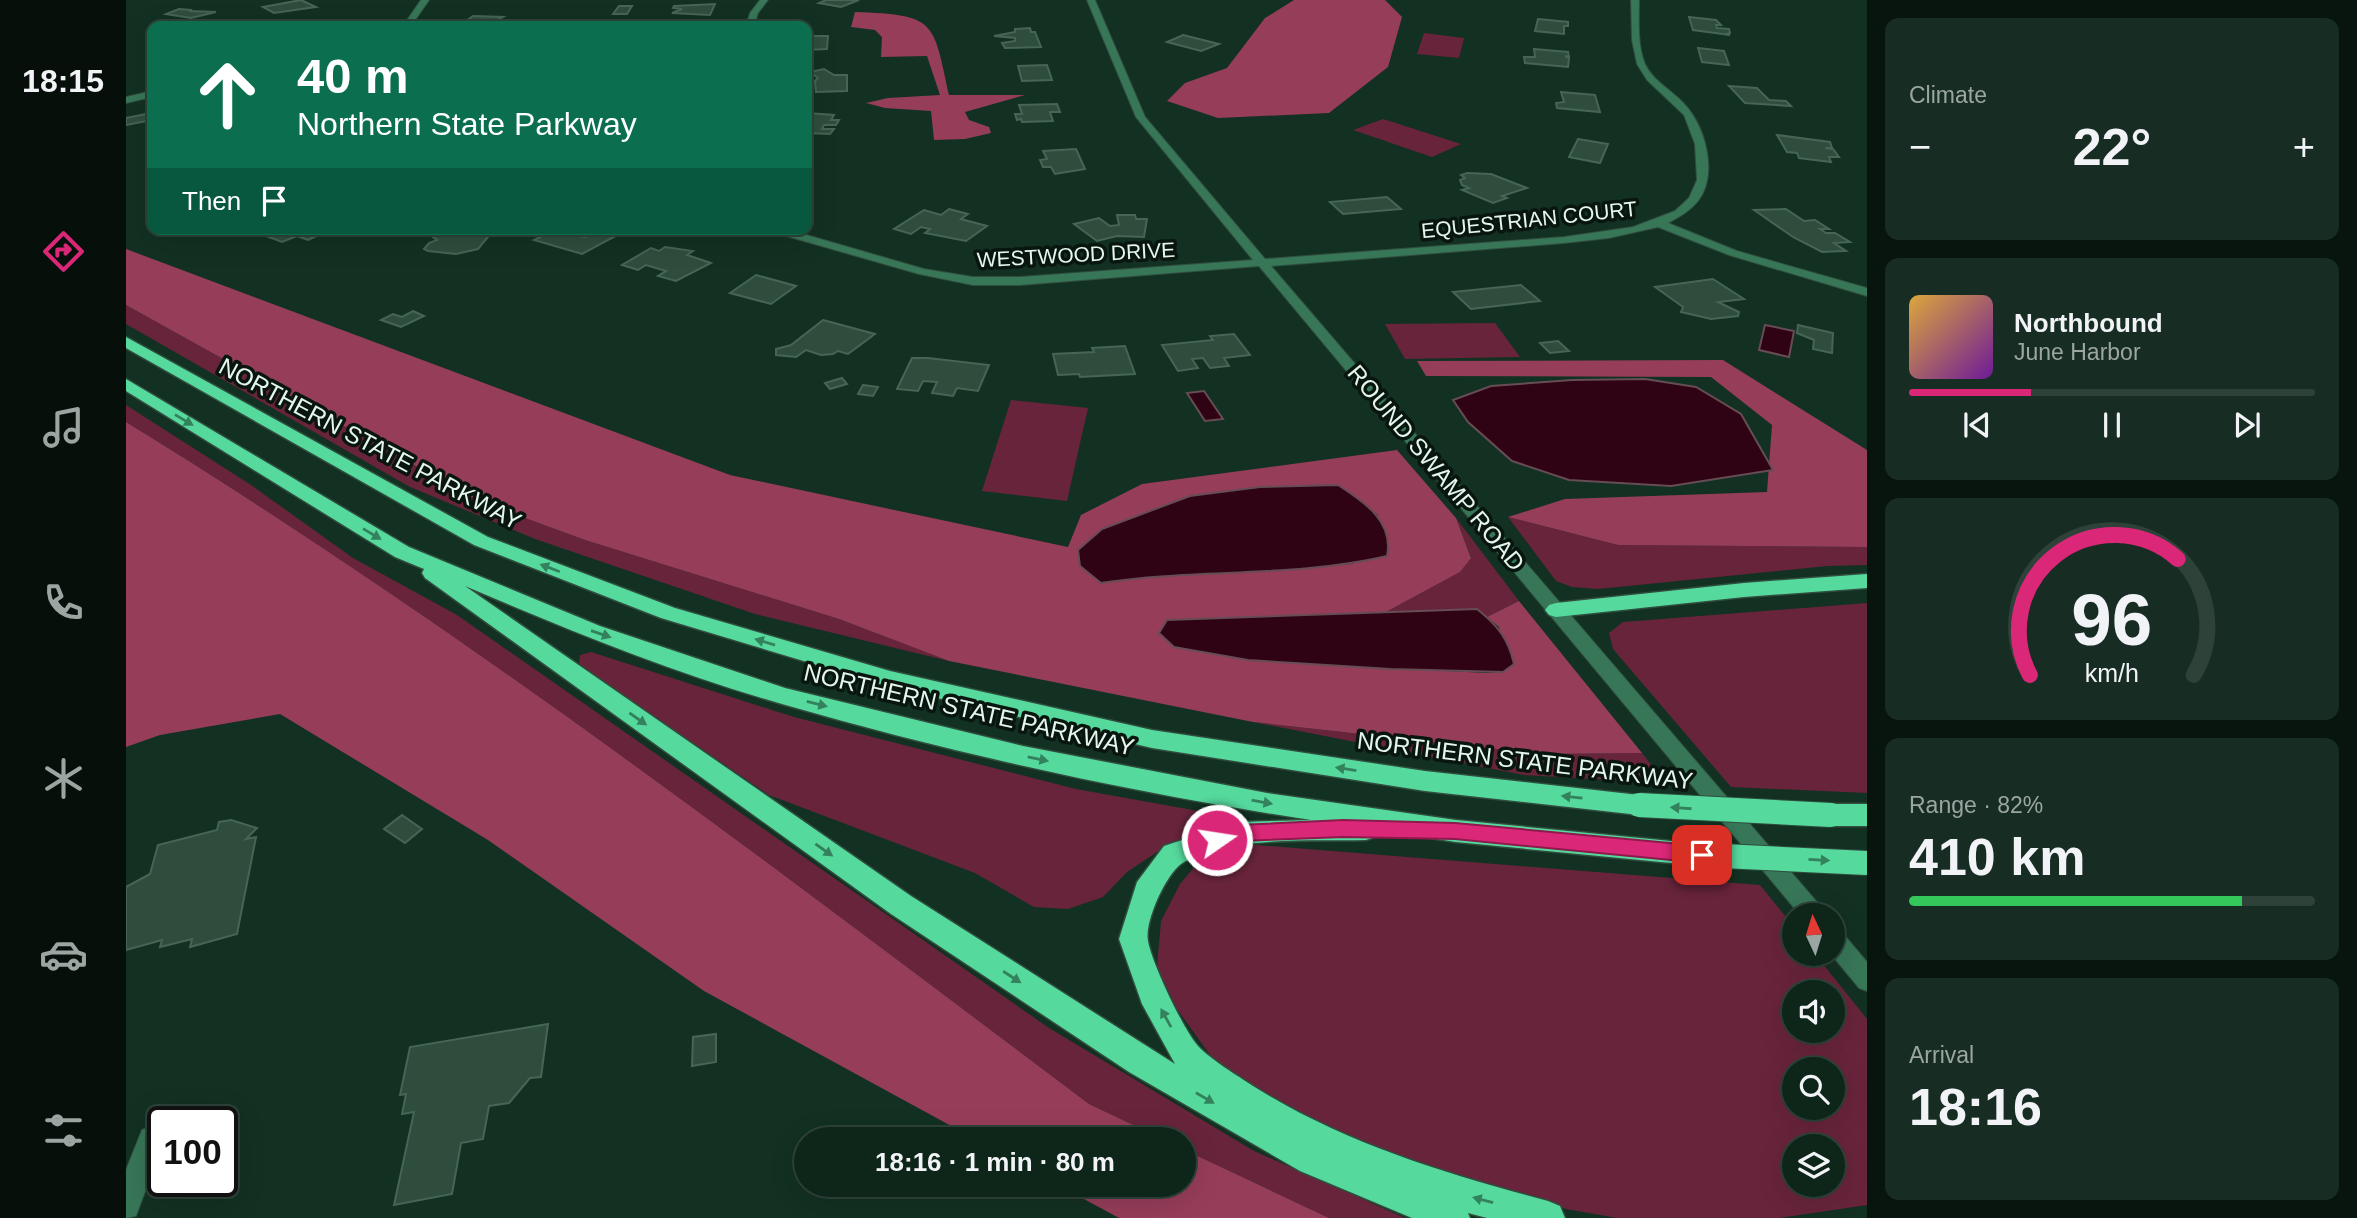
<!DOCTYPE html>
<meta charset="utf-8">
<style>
body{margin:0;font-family:Helvetica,sans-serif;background:#172d23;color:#f1f3f6;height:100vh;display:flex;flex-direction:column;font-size:26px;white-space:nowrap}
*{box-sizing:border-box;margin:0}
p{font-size:23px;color:#9ba5a2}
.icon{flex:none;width:38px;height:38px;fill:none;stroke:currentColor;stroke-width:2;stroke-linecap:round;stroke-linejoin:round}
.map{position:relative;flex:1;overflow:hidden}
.panel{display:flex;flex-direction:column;gap:18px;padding:18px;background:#08140e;width:490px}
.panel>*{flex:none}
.hud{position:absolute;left:21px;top:21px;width:665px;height:214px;border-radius:14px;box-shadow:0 7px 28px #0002,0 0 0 2px #2e4239;background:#0b6e4f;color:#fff;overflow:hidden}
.needle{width:46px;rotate:356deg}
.buttons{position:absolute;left:1656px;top:903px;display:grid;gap:14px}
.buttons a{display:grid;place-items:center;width:63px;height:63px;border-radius:50%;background:#0e251a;box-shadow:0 7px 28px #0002,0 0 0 2px #2e4239;font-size:35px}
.speed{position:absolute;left:21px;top:1106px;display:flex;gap:14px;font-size:35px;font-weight:700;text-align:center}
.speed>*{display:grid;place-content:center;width:91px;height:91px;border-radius:50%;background:#0e251a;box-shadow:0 7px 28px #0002,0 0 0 2px #2e4239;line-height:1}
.speed .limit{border:4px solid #111;border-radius:10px;background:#fff;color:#111}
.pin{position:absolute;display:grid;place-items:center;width:60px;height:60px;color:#fff;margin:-30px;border-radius:14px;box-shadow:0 4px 10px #0006}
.me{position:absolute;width:77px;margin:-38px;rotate:77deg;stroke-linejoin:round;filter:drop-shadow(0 0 5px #0008)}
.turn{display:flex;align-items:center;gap:24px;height:147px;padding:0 35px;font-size:32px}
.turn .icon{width:91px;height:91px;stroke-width:2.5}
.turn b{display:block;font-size:49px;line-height:60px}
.then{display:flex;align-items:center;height:66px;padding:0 35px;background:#0003;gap:14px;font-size:26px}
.big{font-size:52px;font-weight:800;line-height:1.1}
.panel .widget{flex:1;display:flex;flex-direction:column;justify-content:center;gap:10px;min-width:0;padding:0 24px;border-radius:14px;background:#172d23}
.panel .dial{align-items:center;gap:0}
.dial svg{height:182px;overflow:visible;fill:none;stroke:#2e4239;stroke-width:7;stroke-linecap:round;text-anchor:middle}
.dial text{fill:#f1f3f6;stroke:none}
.song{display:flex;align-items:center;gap:21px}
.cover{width:84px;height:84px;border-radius:10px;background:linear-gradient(135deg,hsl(40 70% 55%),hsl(280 70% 35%))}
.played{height:7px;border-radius:4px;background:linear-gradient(90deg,#db2777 30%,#2e4239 30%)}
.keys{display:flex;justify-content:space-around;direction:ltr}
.heat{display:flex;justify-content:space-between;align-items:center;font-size:38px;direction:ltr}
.charge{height:10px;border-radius:5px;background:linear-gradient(90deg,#34c759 82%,#2e4239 0)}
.trip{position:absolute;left:668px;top:1127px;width:402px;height:70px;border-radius:35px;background:#0e251a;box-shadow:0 7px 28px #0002,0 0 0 2px #2e4239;font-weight:800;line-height:70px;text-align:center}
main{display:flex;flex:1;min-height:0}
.dock{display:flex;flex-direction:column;width:126px;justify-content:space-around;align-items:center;background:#060f0a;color:#9ba5a2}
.dock .icon{width:49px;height:49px}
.dock .active{color:#db2777}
.dock b{font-size:32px;color:#f1f3f6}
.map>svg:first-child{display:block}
</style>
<main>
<nav class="dock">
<b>18:15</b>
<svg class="icon active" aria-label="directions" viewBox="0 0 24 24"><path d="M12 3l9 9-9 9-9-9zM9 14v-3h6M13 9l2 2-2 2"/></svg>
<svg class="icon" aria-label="music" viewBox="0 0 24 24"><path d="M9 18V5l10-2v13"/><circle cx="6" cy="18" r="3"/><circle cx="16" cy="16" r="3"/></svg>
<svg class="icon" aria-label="phone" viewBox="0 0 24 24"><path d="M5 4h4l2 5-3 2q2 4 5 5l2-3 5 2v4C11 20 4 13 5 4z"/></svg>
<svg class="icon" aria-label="climate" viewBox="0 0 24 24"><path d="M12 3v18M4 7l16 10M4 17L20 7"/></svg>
<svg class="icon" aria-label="car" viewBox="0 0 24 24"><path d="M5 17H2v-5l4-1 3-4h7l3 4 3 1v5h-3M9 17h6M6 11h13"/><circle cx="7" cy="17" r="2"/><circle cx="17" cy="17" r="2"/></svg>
<svg class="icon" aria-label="filters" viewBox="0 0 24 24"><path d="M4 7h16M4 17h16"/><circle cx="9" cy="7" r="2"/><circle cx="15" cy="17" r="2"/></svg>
</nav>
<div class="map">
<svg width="1741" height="1218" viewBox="0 0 1741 1218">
<rect width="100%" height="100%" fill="#123122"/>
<g fill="#68243b" fill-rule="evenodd">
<polygon points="1298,33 1338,38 1333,58 1291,54"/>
<polygon points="1257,119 1335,144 1306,157 1227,130"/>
<polygon points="0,305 355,502 459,540 713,619 823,661 629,614 409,539 284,487 0,324"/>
<polygon points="1369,323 1394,357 1279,359 1259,324"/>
<polygon points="885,400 962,408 941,501 856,491"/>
<path d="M0,405L125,485L227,558L331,615L923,1028L1128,1151L1279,1218H1203L1059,1150V1139H1037L963,1104C649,868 336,628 0,422Z"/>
<polygon points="1382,517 1492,545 1741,547 1741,565 1701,566 1472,589 1446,587 1430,581"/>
<polygon points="1330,518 1393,601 1361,617 1351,609 1260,612 1334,572 1345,557"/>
<polygon points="1741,603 1741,793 1605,787 1487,649 1483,633 1497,622"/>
<polygon points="465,652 668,717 950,789 1100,816 1102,823 1082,828 1031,852 1001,872 977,897 942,909 908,907 849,873 643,795 453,665 454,655"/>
<polygon points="1127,722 1415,754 1516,753 1539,783 1398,775"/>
<path d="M1118,844L1634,885L1668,927V954H1689L1741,1019V1205L1653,1218H1491L1390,1200L1223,1137L1097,1073L1051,1009L1031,967L1035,921L1054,884L1070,865ZM1668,992H1706V1031H1668ZM1668,1069H1706V1108H1668ZM1668,1146H1706V1185H1668Z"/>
</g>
<g fill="#963d5a" fill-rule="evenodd">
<polygon points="1168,0 1259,0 1276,17 1262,67 1203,113 1092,118 1041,101 1059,83 1101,68 1139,18"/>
<path d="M729,12C810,15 807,20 823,95H899L839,112L843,120L863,127L865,133L839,139L808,140L805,111L759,108L740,103L762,98L814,95L801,56L755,57L756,37L749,30L725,27Z"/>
<path d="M0,249L604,475L942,547L955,515L1016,484L1271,450L1330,518L1345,558L1334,572L1260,612L1041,620L1122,660L1359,673L1377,672L1373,627L1361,617L1393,601L1516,753L1415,754L1127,722L823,661L713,619L459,540L355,502L0,305ZM1212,485L1252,515L1227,564L1017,576L975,583L1064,496L1134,487Z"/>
<polygon points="1597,360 1741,450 1741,547 1492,545 1382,517 1439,499 1641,492 1646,425 1585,377 1300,376 1291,361"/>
<path d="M0,422C336,628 649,868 963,1104L1037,1139H849L578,991L362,840L154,714L34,735L0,747Z"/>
<polygon points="1059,1150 1203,1218 993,1218 932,1185 1059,1185"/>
</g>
<g fill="#2f0314" stroke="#664c55" stroke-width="2">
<polygon points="1639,325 1668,331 1663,357 1633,350"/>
<polygon points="1519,379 1570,387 1615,414 1647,470 1545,486 1443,480 1386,461 1342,422 1327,400 1365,386 1446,380"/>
<polygon points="1078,391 1097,419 1079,421 1061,393"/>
<path d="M1212,485C1238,502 1268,521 1261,556C1167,578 1070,568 975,583L954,566L952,550L976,529L1064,496L1134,487Z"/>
<path d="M1351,609C1371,625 1382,638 1388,664L1377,672L1265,669L1122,660L1048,647L1033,633L1041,620Z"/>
</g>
<g fill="#2f4d3d" stroke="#466554" stroke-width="2">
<polygon points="175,0 190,7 148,13 137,7"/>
<polygon points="700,0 733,0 715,7 693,3"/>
<polygon points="589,4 584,15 546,13 556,9 547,8 548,6"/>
<polygon points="493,6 506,6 501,14 487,14"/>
<polygon points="53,9 66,10 63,11 90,12 65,18 40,14"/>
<polygon points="347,16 377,17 366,23 373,23 369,26 337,26 350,21 340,21"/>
<polygon points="1563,17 1590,20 1595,25 1590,25 1591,28 1603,29 1604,33 1600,34 1604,35 1567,30"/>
<polygon points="1412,19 1442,22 1442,26 1438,26 1438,34 1409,31"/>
<polygon points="904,28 905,32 909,32 915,47 879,48 876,43 889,41 889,38 868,36 889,32 889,29"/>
<polygon points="1057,35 1093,44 1075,51 1041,42"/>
<polygon points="681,36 702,36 701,49 681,50"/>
<polygon points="1572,48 1598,51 1603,65 1576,62"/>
<polygon points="1408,49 1442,52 1443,57 1439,56 1443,58 1442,67 1399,63 1398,57 1409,57"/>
<polygon points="921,65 926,80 896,81 892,66"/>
<polygon points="698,69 708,75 721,75 721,91 690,92 689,81 692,78 684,72"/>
<polygon points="1603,86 1631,88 1643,100 1660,101 1665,106 1619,103"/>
<polygon points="1435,92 1469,95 1474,112 1431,108 1430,103 1438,102"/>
<polygon points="931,104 934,112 924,112 927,121 896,122 895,119 891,120 889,114 896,114 893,105"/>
<polygon points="25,113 26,120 0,125 0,118"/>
<polygon points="681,113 708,115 705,120 713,120 710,125 698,125 696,129 708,129 704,134 681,133"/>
<polygon points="1651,135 1704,142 1706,148 1699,148 1707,149 1713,157 1703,157 1705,162 1673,158 1671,153 1661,152"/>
<polygon points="1452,139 1482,144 1474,163 1443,157"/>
<polygon points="950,149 959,169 929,174 925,167 917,167 914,160 921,159 917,151"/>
<polygon points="1341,173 1365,174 1401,188 1376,196 1381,198 1367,203 1336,190 1343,188 1336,185 1334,180 1339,178 1335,175"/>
<polygon points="1261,197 1275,209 1217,214 1204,202"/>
<polygon points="823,209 842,214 835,219 861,226 840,241 799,233 804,229 795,227 785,234 768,229 798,210 815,215"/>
<polygon points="1660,209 1678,221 1689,220 1703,229 1694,229 1700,233 1709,233 1724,242 1708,243 1720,251 1696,252 1667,237 1628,210"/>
<polygon points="991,215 1009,215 1010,219 1021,219 1018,237 991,236 971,241 948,224 973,218 984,226 993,225"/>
<polygon points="141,229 206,229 182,240 171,236 156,242 132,233"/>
<polygon points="314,229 374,229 356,230 354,232 366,232 352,249 330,254 302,251 298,249 303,243 311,240 307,237"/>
<polygon points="430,229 445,229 459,233 454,236 459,237 474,229 497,232 456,254 408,240"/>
<polygon points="539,247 567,251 561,255 585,263 550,281 532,276 540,271 520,265 512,270 496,265 525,248 533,251"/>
<polygon points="630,275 670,286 645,304 604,293"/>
<polygon points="1587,279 1618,299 1592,302 1613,312 1612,316 1585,319 1555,312 1557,307 1529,287"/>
<polygon points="1395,285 1414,301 1345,309 1327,292"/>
<polygon points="287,311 298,316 275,327 255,320 267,314 276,317"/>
<polygon points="697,320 749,334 722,354 712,351 707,354 695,355 680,350 670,357 650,355 650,349 665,345"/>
<polygon points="1672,325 1707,333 1706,353 1687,349 1688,340 1671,333"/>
<polygon points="1108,334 1124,355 1098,358 1103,366 1084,368 1077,358 1066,359 1072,368 1052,371 1036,345 1087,340 1084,336"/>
<polygon points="1432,341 1443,351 1424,353 1414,343"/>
<polygon points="999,346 1009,374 954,377 953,374 932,375 927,354 968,352 966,348"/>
<polygon points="786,358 802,358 863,365 852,391 831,388 827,396 806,393 811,382 797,381 792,391 771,389"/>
<polygon points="716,378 721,384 704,389 699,383"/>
<polygon points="737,385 752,387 747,396 732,394"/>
<polygon points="276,815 296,829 279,843 258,829"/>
<polygon points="105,820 131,828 120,839 130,837 111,934 64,947 66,939 34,947 36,940 0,950 0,887 24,874 32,845 91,830 93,822"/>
<polygon points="422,1024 415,1077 404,1078 383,1103 363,1106 357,1139 335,1143 326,1194 268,1205 288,1112 276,1114 280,1094 274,1095 284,1047"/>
<polygon points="590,1034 590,1062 566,1066 567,1037"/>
</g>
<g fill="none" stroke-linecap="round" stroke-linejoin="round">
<g stroke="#304d3e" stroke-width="2">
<g id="minor">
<polygon points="295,0 303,0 285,26 277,26"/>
<polygon points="634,0 642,0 632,13 628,26 620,26 624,13"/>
<path d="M961,0H969L1019,117L1139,259L1438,237L1507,227L1549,211L1563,198L1571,180L1569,144L1558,115L1521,80L1511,64L1506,40L1505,0H1513C1513,20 1511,45 1519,64C1527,82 1548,91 1560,106C1580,129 1592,175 1572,201C1564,211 1553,217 1542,223L1611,251L1741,288V296L1603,255L1532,227L1483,238L1438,243L1145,266L1696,908L1699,915H1674L1133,266L894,285H847L793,274L643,231L642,229H660L798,269L847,277H894L1127,260L1010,117Z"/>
<polygon points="26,91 26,97 0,103 0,97"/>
<polygon points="1706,927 1714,930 1741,962 1741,991 1733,988 1705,954"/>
<polygon points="25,1126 34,1130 37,1143 10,1216 0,1218 0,1170 16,1130"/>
</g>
</g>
<g stroke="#304d3e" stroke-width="3">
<g id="highway">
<polygon points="0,337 362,537 549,608 764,671 1026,730 1299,771 1513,795 1522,798 1526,805 1522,812 1513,815 1299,791 1026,748 764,687 535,618 348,545 0,348"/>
<path d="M0,379L283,547L474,626L659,688L897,746L1141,793L1330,820L1576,844L1585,847L1589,855L1585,863L1576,866L1330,842L1252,830L1249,837L1240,840C1188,841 1103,836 1058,862C1041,871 1018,922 1022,941C1026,963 1057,1029 1072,1046C1084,1059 1112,1076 1127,1086C1217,1143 1320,1174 1422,1201L1434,1206L1439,1218H1361L1342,1213L1344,1218H1286L1174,1171L1003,1072L765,914L299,578L296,573L298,569L269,557L0,391ZM339,586C442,630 548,673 656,704C829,754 1007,793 1185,820L1112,822L1047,843L1038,846L1011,882L993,939L1016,1004L1049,1064L785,896Z"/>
<polygon points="1741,574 1741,588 1618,597 1430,617 1423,615 1419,610 1423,605 1430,603 1618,583"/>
<polygon points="1705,804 1741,804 1741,826 1705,826 1696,822 1692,815 1696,808"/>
</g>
</g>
<use href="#minor" fill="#377657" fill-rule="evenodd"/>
<use href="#highway" fill="#55d99d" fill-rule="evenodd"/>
<g stroke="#304d3e" stroke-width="26" stroke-linecap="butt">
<g id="highway-bridge">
<polyline points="1513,805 1705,815"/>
<polyline points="1576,855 1741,863"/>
</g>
</g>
<use href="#highway-bridge" stroke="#55d99d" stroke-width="24"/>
</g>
<defs><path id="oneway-solid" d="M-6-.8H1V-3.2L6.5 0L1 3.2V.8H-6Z" transform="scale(1.75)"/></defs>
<g fill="#33815d">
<use href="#oneway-solid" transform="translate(58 420) rotate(31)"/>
<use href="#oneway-solid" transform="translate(246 534) rotate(31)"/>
<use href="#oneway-solid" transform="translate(424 568) rotate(-159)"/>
<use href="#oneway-solid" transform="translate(475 634) rotate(19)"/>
<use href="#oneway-solid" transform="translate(639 642) rotate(-163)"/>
<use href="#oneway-solid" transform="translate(691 704) rotate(14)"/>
<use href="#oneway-solid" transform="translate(512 719) rotate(35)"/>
<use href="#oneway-solid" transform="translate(912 759) rotate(11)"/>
<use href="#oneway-solid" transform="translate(1220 769) rotate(-171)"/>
<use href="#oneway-solid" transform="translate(1446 797) rotate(-174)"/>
<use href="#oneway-solid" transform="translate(1136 802) rotate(10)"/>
<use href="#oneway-solid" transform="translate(1555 808) rotate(-176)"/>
<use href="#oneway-solid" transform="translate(698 850) rotate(35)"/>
<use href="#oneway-solid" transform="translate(1693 860) rotate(3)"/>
<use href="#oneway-solid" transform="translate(886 977) rotate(33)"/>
<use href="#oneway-solid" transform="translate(1040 1018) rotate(-119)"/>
<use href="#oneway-solid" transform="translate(1079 1098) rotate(30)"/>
<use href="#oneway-solid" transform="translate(1357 1200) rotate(-165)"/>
</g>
<polygon fill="#db2777" stroke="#8e194d" stroke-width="2" points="1217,820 1329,823 1576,846 1583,849 1585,855 1583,861 1576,863 1329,839 1217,837 1112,841 1091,849 1084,846 1081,840 1084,834 1112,825"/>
<g text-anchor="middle" stroke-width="7" stroke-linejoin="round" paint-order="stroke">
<g font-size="21" fill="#e5f7ec" stroke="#09160f">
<text transform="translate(1403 220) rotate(-6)" y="7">EQUESTRIAN COURT</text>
<text transform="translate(950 255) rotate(-3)" y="7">WESTWOOD DRIVE</text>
</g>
<g font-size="24" fill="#e5f7ec" stroke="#09160f">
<text transform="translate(244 444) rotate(28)" y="8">NORTHERN STATE PARKWAY</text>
<text transform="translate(1310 468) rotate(50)" y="8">ROUND SWAMP ROAD</text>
<text transform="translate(843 710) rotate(13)" y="8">NORTHERN STATE PARKWAY</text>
<text transform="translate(1399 761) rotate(7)" y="8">NORTHERN STATE PARKWAY</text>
</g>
</g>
</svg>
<div class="buttons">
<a><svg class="needle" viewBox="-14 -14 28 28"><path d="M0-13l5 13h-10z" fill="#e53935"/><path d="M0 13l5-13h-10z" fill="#9ba5a2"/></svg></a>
<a><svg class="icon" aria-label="sound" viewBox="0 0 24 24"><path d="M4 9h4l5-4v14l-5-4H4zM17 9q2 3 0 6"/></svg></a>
<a><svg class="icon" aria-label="search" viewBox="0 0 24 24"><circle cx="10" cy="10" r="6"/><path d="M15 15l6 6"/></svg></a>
<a><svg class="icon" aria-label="layers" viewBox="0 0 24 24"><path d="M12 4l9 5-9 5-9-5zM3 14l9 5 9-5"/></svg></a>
</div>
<div class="speed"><div class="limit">100</div></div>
<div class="pin" style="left:1576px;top:855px;background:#d93025"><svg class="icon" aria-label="arrive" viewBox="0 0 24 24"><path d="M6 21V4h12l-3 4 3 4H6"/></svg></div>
<svg class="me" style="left:1091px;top:840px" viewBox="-20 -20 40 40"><circle r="17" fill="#db2777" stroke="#fff" stroke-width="3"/><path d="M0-11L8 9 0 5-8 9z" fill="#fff"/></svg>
<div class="trip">18:16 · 1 min · 80 m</div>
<div class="hud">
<div class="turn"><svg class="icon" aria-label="ahead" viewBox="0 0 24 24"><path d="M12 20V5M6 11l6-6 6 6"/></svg><div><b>40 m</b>Northern State Parkway</div></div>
<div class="then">Then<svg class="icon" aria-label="arrive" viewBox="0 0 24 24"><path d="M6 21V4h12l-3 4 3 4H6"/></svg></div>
</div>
</div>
<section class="panel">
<div class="widget"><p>Climate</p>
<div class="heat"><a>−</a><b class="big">22°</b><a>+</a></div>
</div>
<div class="widget">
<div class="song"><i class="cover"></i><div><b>Northbound</b><p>June Harbor</p></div></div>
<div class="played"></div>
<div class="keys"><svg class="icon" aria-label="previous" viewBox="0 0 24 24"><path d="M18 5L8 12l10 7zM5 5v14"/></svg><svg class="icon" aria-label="pause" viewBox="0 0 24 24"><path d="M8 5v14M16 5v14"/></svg><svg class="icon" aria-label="next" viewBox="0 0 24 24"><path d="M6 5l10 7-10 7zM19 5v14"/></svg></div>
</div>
<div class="widget dial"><svg viewBox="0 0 100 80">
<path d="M14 69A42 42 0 1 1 86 69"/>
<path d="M14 69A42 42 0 0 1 79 18" stroke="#db2777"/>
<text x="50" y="56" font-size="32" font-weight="700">96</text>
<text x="50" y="72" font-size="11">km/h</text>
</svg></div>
<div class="widget"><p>Range · 82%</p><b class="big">410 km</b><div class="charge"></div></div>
<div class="widget"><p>Arrival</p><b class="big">18:16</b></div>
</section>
</main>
